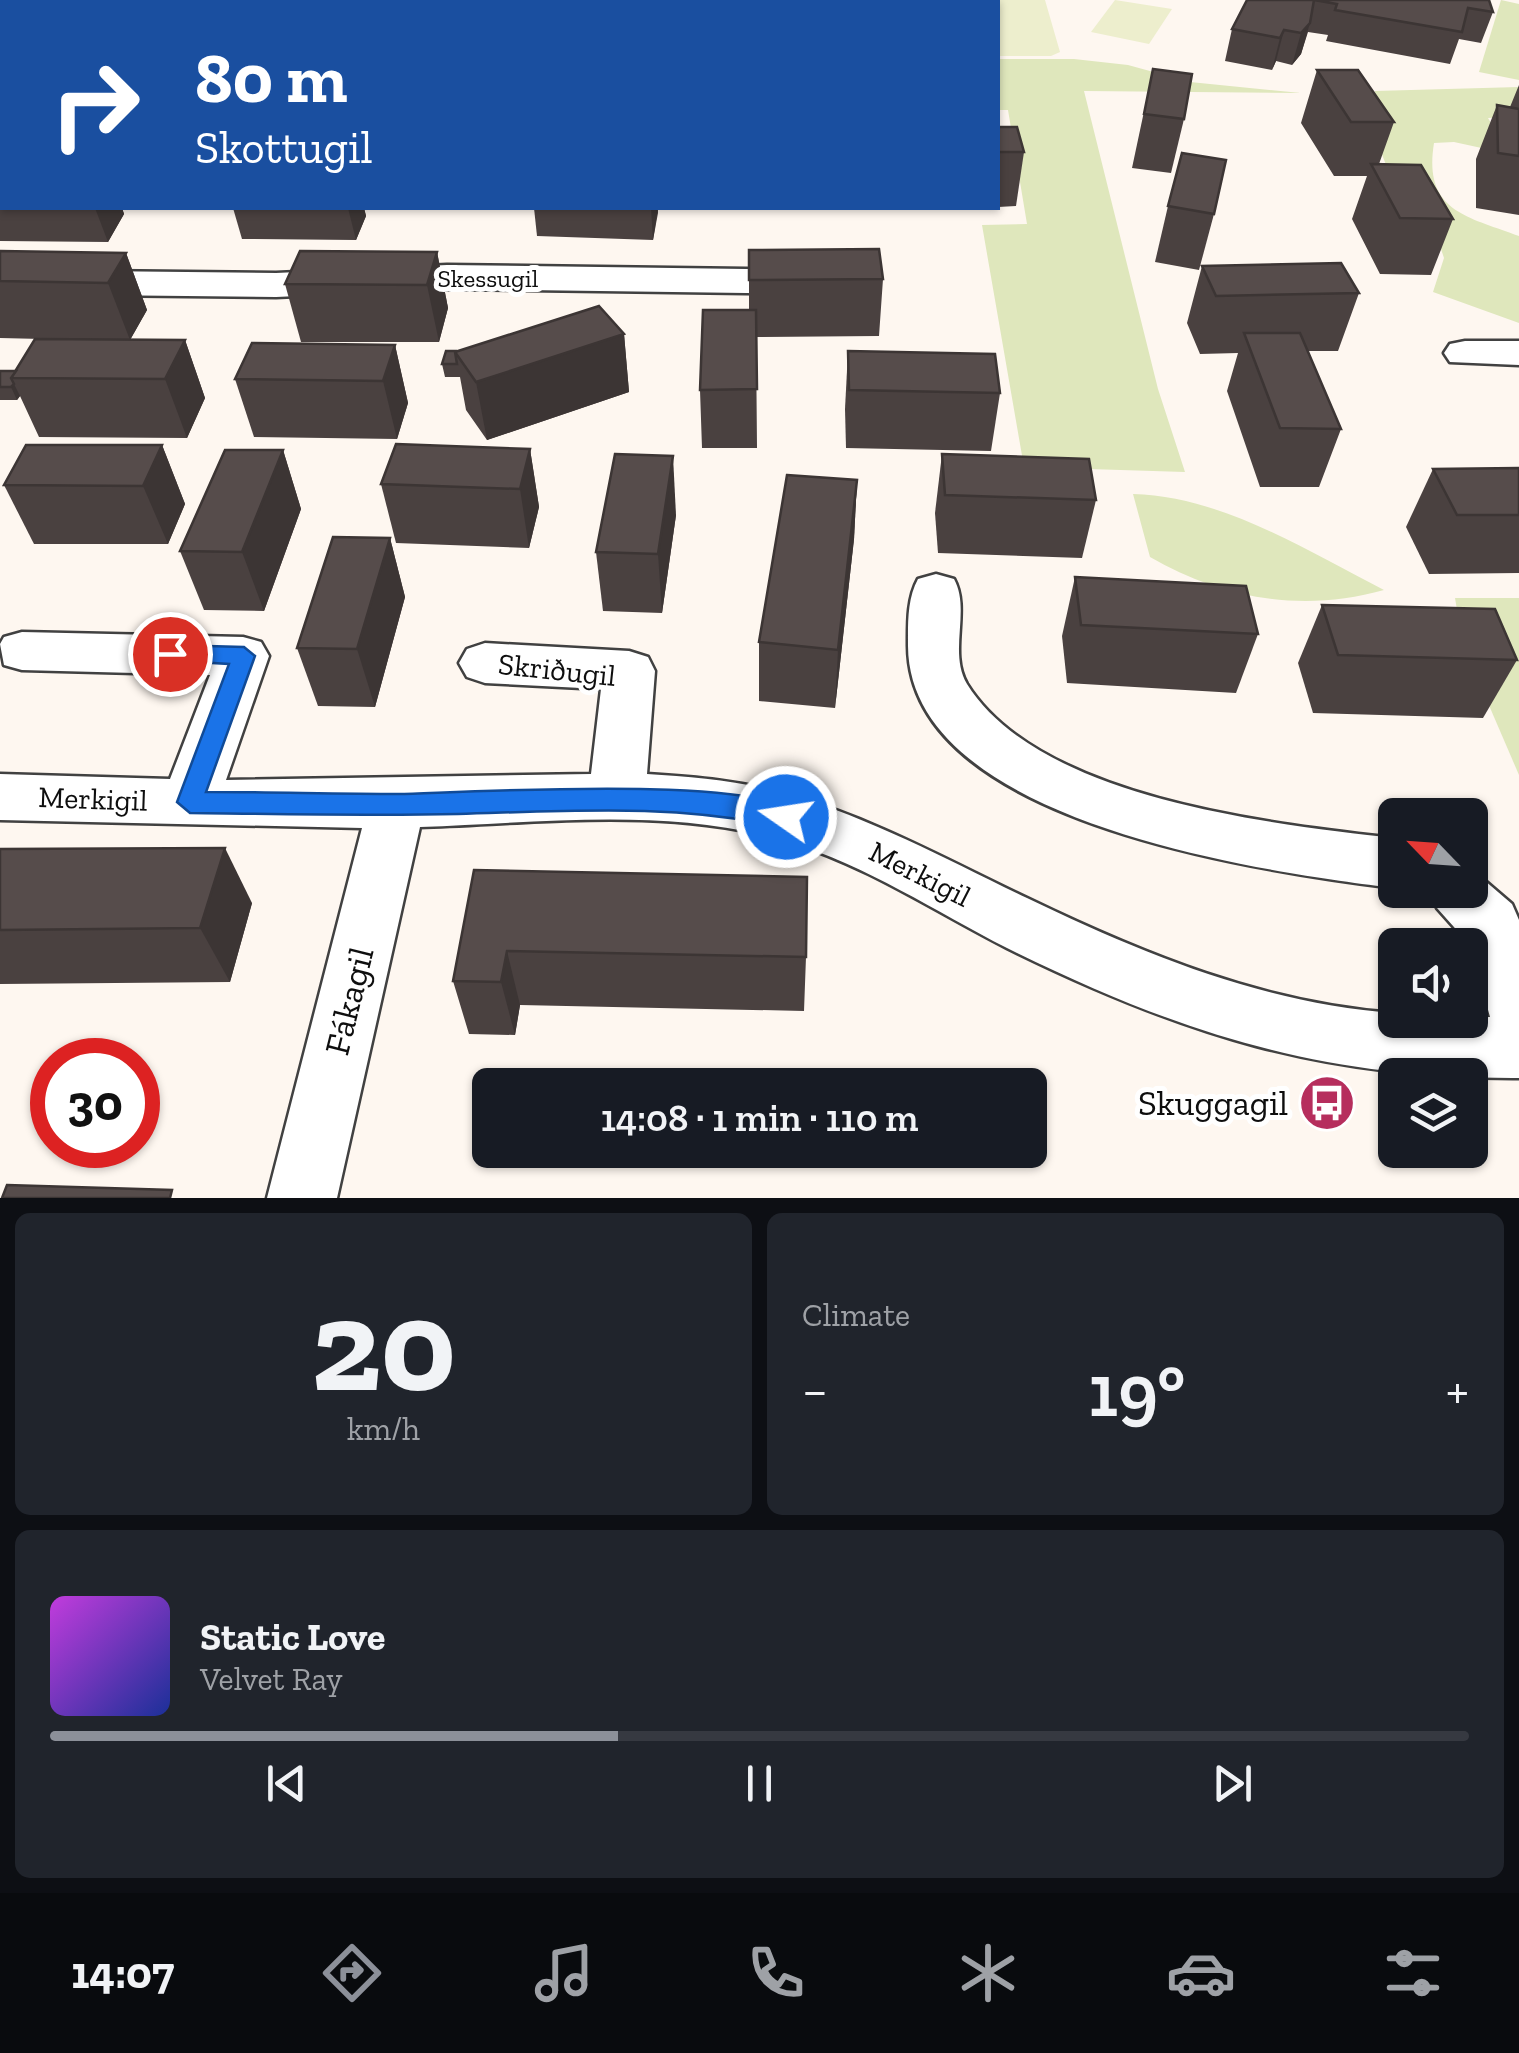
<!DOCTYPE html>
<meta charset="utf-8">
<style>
body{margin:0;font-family:"Zilla Slab",serif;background:#20242c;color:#f1f3f6;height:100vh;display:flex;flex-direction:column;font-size:38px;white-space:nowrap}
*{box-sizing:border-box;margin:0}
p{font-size:32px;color:#9ea1a6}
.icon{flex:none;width:55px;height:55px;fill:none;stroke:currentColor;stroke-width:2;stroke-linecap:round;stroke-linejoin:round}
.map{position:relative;height:1198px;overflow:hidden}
.side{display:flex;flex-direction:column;gap:15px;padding:15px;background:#0d0f14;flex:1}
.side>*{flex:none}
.banner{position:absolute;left:0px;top:0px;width:1000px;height:210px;box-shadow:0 2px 8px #0004;background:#1a4fa0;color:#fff;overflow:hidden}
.needle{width:65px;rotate:295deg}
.buttons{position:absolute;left:1378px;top:798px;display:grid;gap:20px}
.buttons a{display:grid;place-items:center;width:110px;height:110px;border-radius:15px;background:#171b24;box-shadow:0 2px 8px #0004;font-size:50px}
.speed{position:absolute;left:30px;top:1038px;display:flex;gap:20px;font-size:50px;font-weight:700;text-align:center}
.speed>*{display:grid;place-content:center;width:130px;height:130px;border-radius:50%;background:#171b24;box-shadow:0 2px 8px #0004;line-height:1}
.speed .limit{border:15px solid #d22;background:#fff;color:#111}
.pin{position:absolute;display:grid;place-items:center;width:85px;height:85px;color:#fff;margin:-42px;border:5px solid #fff;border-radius:50%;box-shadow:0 2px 10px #0007}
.me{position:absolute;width:110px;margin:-55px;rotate:283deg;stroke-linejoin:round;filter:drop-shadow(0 0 8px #0008)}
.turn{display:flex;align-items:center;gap:35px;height:210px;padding:0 30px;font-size:45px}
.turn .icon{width:130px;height:130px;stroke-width:2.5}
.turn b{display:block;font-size:70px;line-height:85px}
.big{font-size:75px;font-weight:600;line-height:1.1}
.side .tile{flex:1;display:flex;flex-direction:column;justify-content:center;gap:15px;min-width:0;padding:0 35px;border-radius:15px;background:#20242c}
.side .dial{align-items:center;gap:0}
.dial b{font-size:130px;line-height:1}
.song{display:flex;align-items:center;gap:30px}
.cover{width:120px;height:120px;border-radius:15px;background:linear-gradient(135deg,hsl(290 70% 55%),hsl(230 70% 35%))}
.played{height:10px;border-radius:5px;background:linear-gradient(90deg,#8c9099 40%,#363941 40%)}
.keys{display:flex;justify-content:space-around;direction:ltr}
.heat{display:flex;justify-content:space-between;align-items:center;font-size:55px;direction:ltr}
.side .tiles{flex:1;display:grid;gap:15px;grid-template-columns:1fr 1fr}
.tile:last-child{grid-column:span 2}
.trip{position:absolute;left:472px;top:1068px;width:575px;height:100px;border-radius:15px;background:#171b24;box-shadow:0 2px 8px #0004;font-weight:600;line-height:100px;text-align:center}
.tab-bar{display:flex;height:160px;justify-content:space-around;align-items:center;background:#090b0e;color:#9ea1a6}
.tab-bar .icon{width:70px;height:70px}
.tab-bar .on{color:#8c9099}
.tab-bar b{font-size:45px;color:#f1f3f6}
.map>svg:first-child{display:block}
</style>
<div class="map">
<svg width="1519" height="1198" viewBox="0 0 1519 1198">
<rect width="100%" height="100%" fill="#fef7f0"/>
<g fill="#dfe7bc">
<polygon points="1501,0 1519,4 1519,80 1479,72"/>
<polygon points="998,59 1074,59 1128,65 1190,82 1301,93 1084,91 1158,389 1185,472 1024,467 982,225 1027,224 1008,110 998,110"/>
<path d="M1519,87V117L1488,118L1509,154L1454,142L1434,143C1423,211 1466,216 1519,236V323L1433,292L1444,258L1436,234L1397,193L1367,116L1375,91Z"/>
<path d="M1133,494C1222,496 1307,551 1384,590C1303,613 1222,599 1150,557Z"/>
<polygon points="1455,598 1519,598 1519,775 1463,645"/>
</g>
<g fill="#edeecd">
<polygon points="969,0 1045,0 1060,52 1051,56 998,56 998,2"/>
<polygon points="1115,0 1172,9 1149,44 1091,32"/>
</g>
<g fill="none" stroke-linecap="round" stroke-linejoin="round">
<g stroke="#414141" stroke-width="5">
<g id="street">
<polygon points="447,265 816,270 830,274 836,282 830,290 816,294 447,289 276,297 0,294 0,270 276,273"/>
<polygon points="1465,341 1519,341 1519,365 1450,362 1444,353 1450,344"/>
<path d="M936,574L954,579C971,610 948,652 967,684C1039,799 1271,824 1395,838V888C1265,872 909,823 908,646C908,624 907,599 918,579Z"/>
<path d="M22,632L243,637L261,642L269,656L226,780L591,774L601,689L485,683L467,677L459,663L467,649L485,643L629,651L648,657L655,671L647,774C695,777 744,781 790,795C874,819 949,861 1027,898C1143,954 1265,1004 1395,1013V1020L1490,1017L1470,945L1437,908L1428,890H1470V868L1512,904L1519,920V1078C1325,1079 1183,1035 1007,948C936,912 866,865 789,842C670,806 542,823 420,827L337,1198H267L362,828L0,820V774L170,779L210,675L22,670L4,665L0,644L4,637Z"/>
</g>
</g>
<g stroke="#303030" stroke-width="5">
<g id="secondary">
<polygon points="287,0 319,0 320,2 288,2"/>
<polygon points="334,0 369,0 370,2 335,2"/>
<polygon points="2,95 2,117 0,118 0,96"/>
</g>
</g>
<use href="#street" fill="#fff" fill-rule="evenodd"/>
<use href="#secondary" fill="#fadbaf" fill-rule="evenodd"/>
</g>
<g fill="#4a4140">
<polygon points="1247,0 1489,0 1493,12 1481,43 1459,39 1450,64 1326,41 1328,35 1308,32 1301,54 1292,65 1276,61 1272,70 1225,61 1232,29"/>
<polygon points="1153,69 1184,119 1171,173 1132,168"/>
<polygon points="1317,70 1394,122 1379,164 1453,219 1431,275 1380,274 1352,219 1367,176 1334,176 1301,123"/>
<polygon points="1519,85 1519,215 1476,208 1476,159 1497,105 1510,107"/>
<polygon points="998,127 1024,152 1016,206 998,207"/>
<polygon points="0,159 2,159 2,208 122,208 124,214 108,242 0,241"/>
<polygon points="1168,206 1214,214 1199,270 1155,262"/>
<polygon points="233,208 364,208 366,216 356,240 242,239"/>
<polygon points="534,208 658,208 658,213 653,240 537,236"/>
<polygon points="749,250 883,279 879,336 756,337 757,448 702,448 700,390 749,310"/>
<polygon points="0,251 126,253 147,310 130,340 185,340 205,398 187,438 39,437 20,396 17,400 0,400 0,371 16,371 84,340 0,338"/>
<polygon points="437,252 448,308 439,342 301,342 285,284"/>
<polygon points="1202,266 1359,293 1338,351 1307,351 1341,429 1319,487 1260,487 1227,391 1238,353 1200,354 1187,323"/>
<polygon points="624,334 629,392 487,440 466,410 460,377 445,377 442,364 457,351"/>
<polygon points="395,345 408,403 397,439 254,437 235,379"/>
<polygon points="848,351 1000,393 991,451 846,448 845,409"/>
<polygon points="162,445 185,504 168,544 34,544 4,485"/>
<polygon points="530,449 539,507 529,548 396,543 381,484"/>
<polygon points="283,450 301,509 264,611 204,610 180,551"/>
<polygon points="942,454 1096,500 1082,558 938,553 935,513"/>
<polygon points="1519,468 1519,573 1429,574 1406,527 1433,469"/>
<polygon points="857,480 854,539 835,708 759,701 759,642"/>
<polygon points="676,515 662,613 603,611 596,552"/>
<polygon points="390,538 405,597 375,707 318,706 297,648"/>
<polygon points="1075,577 1258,634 1236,693 1067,683 1062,636"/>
<polygon points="1322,605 1517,660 1483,718 1313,713 1298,663"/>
<polygon points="0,849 252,903 230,982 0,984"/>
<polygon points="474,870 806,957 804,1011 520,1005 515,1035 469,1034 453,981"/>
</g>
<g fill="#3c3534">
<polygon points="0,0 67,0 68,2 2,2 2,45 0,46"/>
<rect x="106" y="0" width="122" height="2"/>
<polygon points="1310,23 1301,54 1292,65 1301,33"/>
<polygon points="1284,30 1276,61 1272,70 1280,38"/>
<polygon points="95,208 122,208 124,214 108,242"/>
<polygon points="348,208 364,208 366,216 356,240"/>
<polygon points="651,208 658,208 653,240"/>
<polygon points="437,252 448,308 439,342 427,285"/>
<polygon points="126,253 147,310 130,340 108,283"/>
<polygon points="624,334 629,392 487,440 476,382"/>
<polygon points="185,340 205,398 187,438 165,379"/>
<polygon points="395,345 408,403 397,439 383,381"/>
<polygon points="14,384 20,396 17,400 11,387"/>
<polygon points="162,445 185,504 168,544 143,486"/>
<polygon points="530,449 539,507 529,548 520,489"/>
<polygon points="283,450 301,509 264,611 242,552"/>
<polygon points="673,456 676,515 662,613 658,554"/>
<polygon points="857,480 854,539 835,708 838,650"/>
<polygon points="390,538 405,597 375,707 357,649"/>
<polygon points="225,848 252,903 230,982 200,928"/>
<polygon points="507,951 520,1005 515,1035 501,982"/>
</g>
<g fill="#564c4b" stroke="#3c3534" stroke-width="2.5">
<polygon points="528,0 709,0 708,2 527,2"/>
<polygon points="1247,0 1489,0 1493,12 1468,8 1462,32 1335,10 1337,4 1314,0 1310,23 1301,33 1284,30 1280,38 1232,29"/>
<polygon points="1153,69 1192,74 1184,119 1144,114"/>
<polygon points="1317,70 1358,70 1394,122 1351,122"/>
<polygon points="1497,105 1519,109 1519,156 1498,153"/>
<polygon points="998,127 1017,127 1024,152 998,152"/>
<polygon points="1182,153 1226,160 1214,214 1168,206"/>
<rect x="0" y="159" width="2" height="27"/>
<polygon points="1371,164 1421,165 1453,219 1400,218"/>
<polygon points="879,249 883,279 749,280 749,250"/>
<polygon points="0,251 126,253 108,283 0,281"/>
<polygon points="300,251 437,252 427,285 285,284"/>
<polygon points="1341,263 1359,293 1216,296 1202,266"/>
<polygon points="599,306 624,334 476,382 455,352"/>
<polygon points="703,310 756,310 757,389 700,390"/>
<polygon points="1244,333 1300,333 1341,429 1280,428"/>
<polygon points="35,339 185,340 165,379 11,378"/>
<polygon points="252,343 395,345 383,381 235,379"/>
<polygon points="446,351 457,351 455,352 457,364 442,364"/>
<polygon points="848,351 995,354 1000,393 849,390"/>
<polygon points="0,371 16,371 11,378 14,384 11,387 0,387"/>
<polygon points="396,444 530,449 520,489 381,484"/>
<polygon points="26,445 162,445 143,486 4,485"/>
<polygon points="225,450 283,450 242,552 180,551"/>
<polygon points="615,454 673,456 658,554 596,552"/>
<polygon points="942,454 1089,459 1096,500 945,495"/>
<polygon points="1519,468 1519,515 1457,515 1433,469"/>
<polygon points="787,475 857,480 838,650 759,642"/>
<polygon points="333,537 390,538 357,649 297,648"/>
<polygon points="1075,577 1246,586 1258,634 1081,625"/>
<polygon points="1322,605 1495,609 1517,660 1338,655"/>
<polygon points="225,848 200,928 0,930 0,849"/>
<polygon points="474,870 807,877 806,957 507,951 501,982 453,981"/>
<polygon points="7,1185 172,1190 170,1198 2,1198"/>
</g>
<path fill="#1a73e8" stroke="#114b97" stroke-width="2.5" d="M170,645L244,647L255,656L206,792C270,792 335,794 399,794C456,793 777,773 799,817L786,828C677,803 569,811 458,814C369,816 279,814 190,813L177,802L229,664L161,660V648Z"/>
<defs>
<g id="bus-disc" transform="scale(2.875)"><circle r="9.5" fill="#b62e5d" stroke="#fff"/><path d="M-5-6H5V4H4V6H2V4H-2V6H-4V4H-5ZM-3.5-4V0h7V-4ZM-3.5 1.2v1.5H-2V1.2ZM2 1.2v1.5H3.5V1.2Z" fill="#fff"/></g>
</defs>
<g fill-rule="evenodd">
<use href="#bus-disc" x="1327" y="1103"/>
</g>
<g text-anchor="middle" stroke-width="10" stroke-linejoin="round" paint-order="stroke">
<g font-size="25" fill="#0e0e0e" stroke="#fff">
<text x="488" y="287">Skessugil</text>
</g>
<g font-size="30" fill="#0e0e0e" stroke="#fff">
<text transform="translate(557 670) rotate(6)" y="10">Skriðugil</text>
<text transform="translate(93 799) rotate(2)" y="10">Merkigil</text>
<text transform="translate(920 874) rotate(27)" y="10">Merkigil</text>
</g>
<g font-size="35" fill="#0e0e0e" stroke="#fff">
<text transform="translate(349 1001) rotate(-76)" y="12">Fákagil</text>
</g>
<g font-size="35" fill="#0e0e0e" stroke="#fff" text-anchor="end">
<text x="1288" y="1115">Skuggagil</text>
</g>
</g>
</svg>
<div class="buttons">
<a><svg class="needle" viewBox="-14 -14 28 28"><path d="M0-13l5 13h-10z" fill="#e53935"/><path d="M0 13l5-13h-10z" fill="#9ea1a6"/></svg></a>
<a><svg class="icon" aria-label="sound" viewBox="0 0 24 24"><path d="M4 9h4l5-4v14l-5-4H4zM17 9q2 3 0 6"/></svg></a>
<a><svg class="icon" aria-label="layers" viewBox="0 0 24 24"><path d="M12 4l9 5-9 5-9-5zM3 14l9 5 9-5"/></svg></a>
</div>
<div class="speed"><div class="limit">30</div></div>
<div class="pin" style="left:170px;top:654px;background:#d93025"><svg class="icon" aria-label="arrive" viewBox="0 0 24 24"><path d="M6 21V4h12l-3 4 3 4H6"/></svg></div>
<svg class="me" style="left:786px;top:817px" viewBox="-20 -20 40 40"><circle r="17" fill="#1a73e8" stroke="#fff" stroke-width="3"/><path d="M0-11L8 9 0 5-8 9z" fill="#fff"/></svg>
<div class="trip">14:08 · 1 min · 110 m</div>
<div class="banner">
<div class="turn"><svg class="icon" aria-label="right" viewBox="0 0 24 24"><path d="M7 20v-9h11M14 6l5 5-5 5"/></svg><div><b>80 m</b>Skottugil</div></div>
</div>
</div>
<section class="side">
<div class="tiles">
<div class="tile dial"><b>20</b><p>km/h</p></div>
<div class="tile"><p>Climate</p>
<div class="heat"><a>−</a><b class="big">19°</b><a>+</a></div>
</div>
<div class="tile">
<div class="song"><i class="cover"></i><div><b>Static Love</b><p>Velvet Ray</p></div></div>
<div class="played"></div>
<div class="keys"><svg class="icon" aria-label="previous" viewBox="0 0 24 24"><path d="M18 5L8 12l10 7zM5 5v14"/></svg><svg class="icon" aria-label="pause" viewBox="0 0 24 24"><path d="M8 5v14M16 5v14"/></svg><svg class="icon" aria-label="next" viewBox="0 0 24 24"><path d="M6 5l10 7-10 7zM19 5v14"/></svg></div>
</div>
</div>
</section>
<nav class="tab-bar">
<b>14:07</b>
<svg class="icon on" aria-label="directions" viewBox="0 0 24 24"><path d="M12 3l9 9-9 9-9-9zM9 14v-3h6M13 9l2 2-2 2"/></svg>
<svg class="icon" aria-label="music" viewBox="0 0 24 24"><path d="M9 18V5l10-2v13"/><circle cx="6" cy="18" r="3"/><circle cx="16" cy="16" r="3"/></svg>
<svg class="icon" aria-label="phone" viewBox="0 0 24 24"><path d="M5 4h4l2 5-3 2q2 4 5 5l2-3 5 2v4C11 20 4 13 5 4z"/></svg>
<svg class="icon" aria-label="climate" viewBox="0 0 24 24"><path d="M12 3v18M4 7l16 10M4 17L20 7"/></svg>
<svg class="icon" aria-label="car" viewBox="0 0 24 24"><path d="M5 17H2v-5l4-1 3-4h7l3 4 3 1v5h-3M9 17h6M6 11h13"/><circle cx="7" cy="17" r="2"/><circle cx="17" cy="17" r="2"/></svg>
<svg class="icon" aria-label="filters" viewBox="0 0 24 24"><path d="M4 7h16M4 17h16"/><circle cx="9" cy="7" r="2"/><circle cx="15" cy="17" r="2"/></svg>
</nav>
